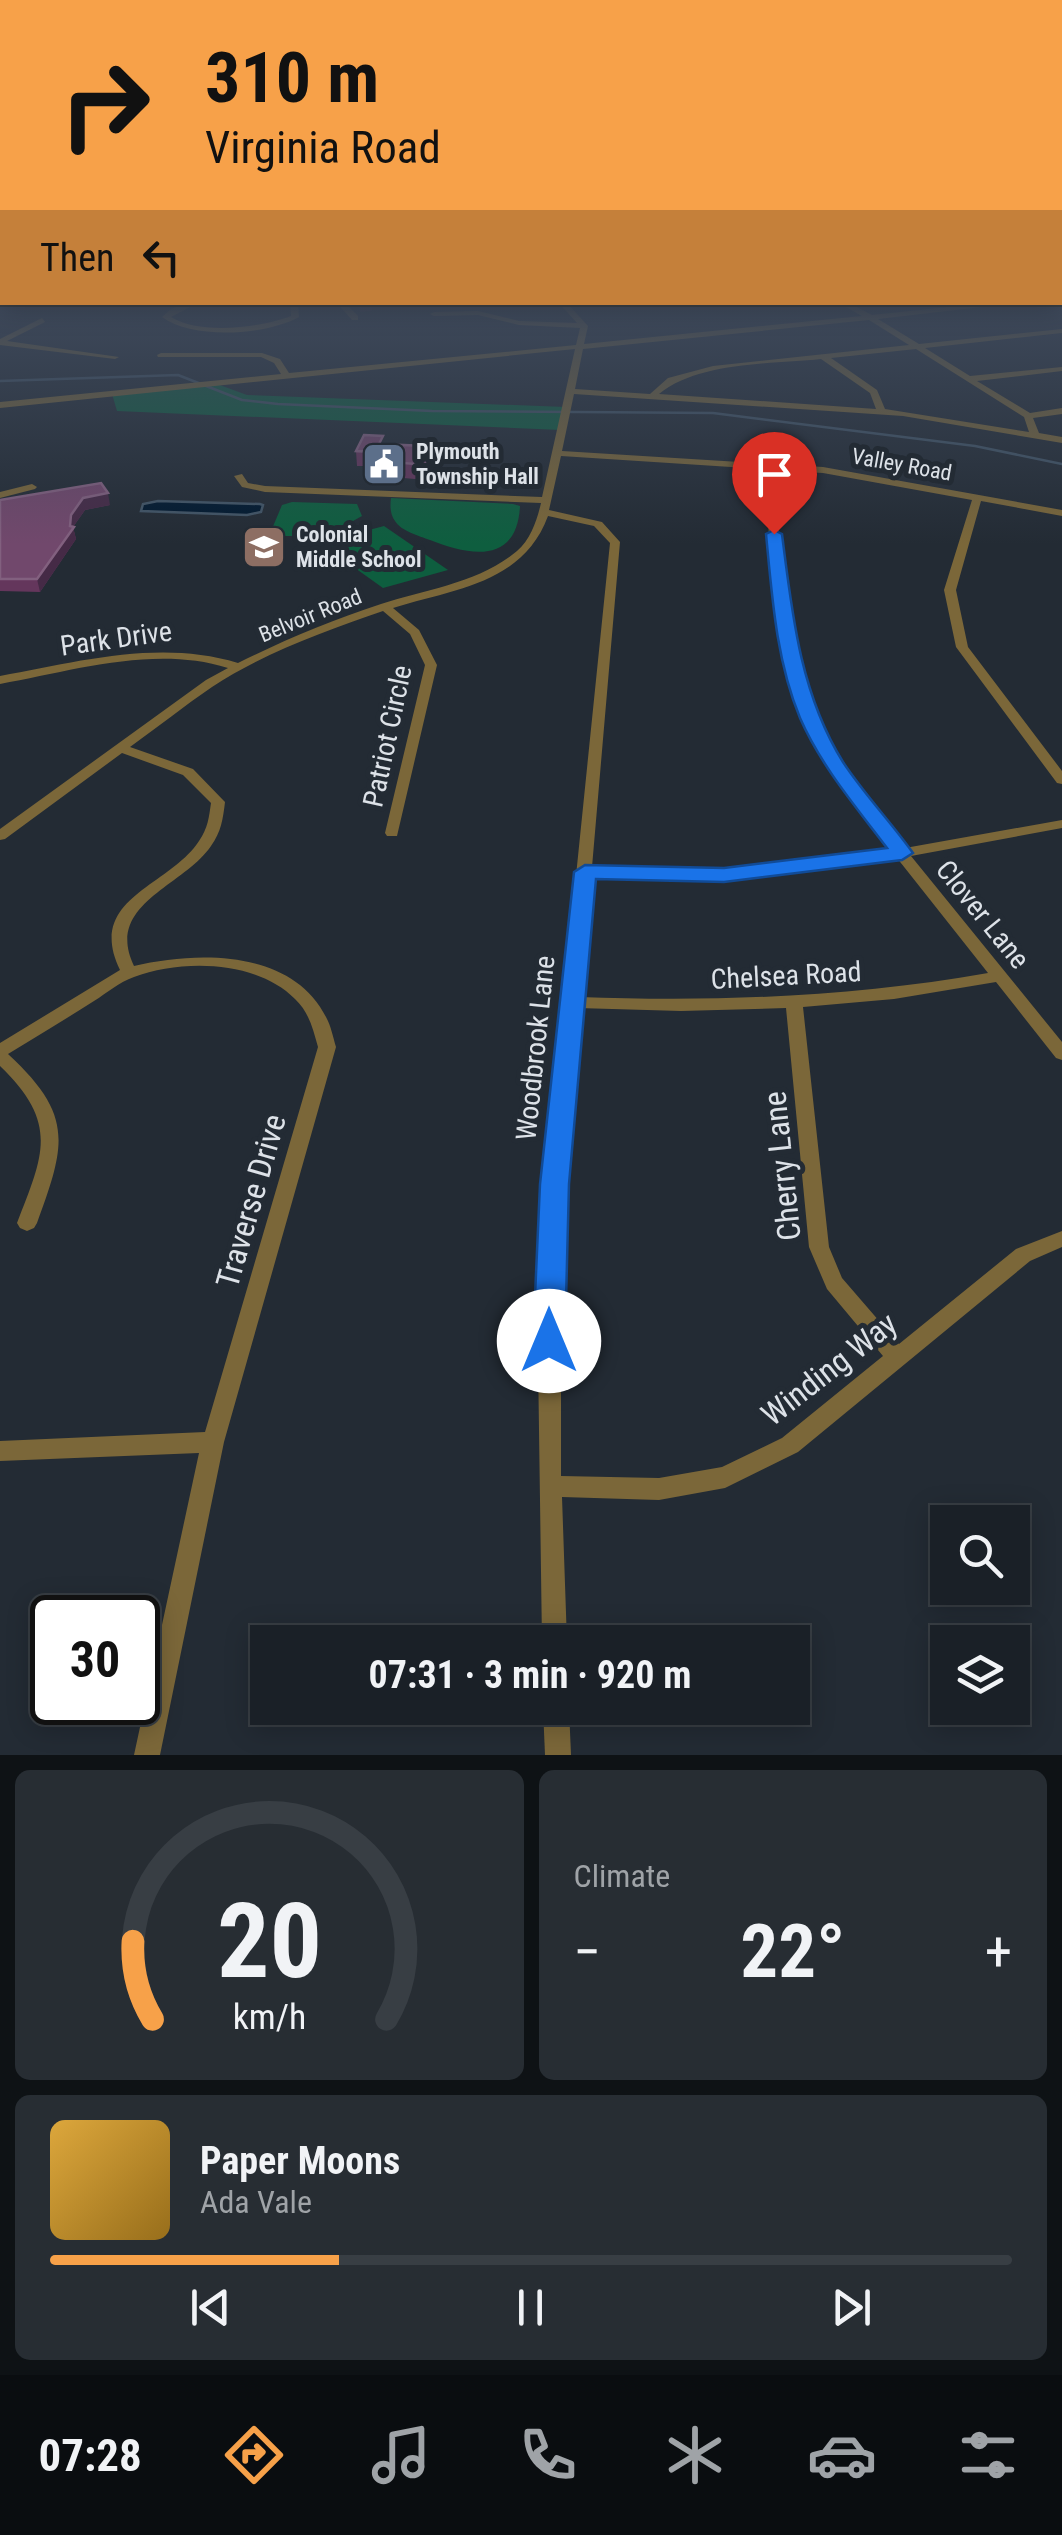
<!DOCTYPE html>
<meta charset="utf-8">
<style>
body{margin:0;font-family:"Roboto Condensed",sans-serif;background:#272d33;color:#f1f3f6;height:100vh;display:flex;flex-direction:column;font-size:38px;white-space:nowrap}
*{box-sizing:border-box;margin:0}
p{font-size:32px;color:#9fa3a7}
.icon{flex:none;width:55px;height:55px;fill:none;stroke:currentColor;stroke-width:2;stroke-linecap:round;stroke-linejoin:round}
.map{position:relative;height:1755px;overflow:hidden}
.panel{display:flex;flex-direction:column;gap:15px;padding:15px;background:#0e1215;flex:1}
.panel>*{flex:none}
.hud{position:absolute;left:0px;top:0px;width:1062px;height:305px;box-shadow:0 5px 25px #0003,0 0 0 2px #383e44;background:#f7a149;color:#111;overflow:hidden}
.fabs{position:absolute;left:930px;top:1505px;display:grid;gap:20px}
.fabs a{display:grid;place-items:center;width:100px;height:100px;border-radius:0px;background:#1a2027;box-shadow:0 5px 25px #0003,0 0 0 2px #383e44;font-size:50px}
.speed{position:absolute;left:30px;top:1595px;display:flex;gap:20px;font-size:50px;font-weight:700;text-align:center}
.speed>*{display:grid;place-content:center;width:130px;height:130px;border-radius:50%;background:#1a2027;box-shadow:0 5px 25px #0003,0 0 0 2px #383e44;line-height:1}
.speed .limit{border:5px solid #111;border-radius:15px;background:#fff;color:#111}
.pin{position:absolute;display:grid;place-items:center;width:85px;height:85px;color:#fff;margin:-102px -42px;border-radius:50% 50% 50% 0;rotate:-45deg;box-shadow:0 0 10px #0007}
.pin .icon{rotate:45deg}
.me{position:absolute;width:110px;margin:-55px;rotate:0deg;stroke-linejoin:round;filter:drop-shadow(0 0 8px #0008)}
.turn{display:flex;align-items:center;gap:35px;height:210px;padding:0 40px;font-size:45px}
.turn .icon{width:130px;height:130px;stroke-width:2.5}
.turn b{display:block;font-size:70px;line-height:85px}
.then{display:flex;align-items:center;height:95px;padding:0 40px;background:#0003;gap:20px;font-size:38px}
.big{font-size:75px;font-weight:700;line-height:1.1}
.panel .widget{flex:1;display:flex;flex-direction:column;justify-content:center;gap:15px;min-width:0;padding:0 35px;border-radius:15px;background:#272d33}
.panel .dial{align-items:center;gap:0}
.dial svg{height:260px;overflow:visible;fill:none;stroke:#383e44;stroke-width:7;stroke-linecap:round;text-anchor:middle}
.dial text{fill:#f1f3f6;stroke:none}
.song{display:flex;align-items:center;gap:30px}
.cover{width:120px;height:120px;border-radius:15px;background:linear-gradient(135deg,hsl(40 70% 55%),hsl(40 70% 35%))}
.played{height:10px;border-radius:5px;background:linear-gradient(90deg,#f7a149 30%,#383e44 30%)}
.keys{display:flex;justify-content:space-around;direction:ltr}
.heat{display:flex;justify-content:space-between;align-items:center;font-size:55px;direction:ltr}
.panel .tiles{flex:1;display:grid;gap:15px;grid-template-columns:1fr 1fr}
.widget:last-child{grid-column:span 2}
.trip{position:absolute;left:250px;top:1625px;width:560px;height:100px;border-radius:0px;background:#1a2027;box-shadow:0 5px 25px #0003,0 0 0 2px #383e44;font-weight:700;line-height:100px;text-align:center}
.tab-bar{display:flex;height:160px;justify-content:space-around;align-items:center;background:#0a0d10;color:#9fa3a7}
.tab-bar .icon{width:70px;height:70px}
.tab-bar .on{color:#f7a149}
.tab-bar b{font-size:45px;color:#f1f3f6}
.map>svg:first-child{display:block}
</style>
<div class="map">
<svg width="1062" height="1755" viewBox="0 0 1062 1755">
<rect width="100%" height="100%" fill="#232b34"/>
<g fill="#0e5e3f">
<polygon points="217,384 247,395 566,407 561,430 117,411 112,394"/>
<path d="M391,498L513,504L520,506C517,566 468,555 430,540C419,536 401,531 395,521C390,514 390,506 391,498Z"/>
<polygon points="292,502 357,504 362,516 326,536 269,536 282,505"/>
<polygon points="384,526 448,570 383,588 320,543"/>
</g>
<polygon fill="#00182e" stroke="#425566" stroke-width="2.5" points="158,501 260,504 263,505 261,512 247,515 141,511 143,504"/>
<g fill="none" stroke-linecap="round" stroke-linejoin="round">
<polyline stroke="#425566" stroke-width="2.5" points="0,381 178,375 242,400 278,404 432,411 713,413 975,446 1062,464"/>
<g fill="#7b6739" fill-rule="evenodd">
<rect x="1060" y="298" width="2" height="2"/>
<path d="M190,302H246L192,306L171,317C200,335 260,328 291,316L290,302H298L299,317C267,335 193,340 162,317L171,309Z"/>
<polygon points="336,302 344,302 358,316 358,320 352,320"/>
<path d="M558,302H566L588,326L584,344L862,316L837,302H847L872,315L995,302H1025L878,319L919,344L1062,329V333L925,348L970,376L1062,367V371L977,381L1030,413L1062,408V414L1033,418L1039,433L1062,437V443L903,416L574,394L562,451L823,467L1062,510V516L981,501L956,590L968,647L1062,771V784L1057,783L956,647L944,590L972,500L823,473L771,470L792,637L815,717L870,805L905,848L1062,820V828L911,856L1062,1042V1060L1056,1058L996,982L894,999L803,1007L829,1247L842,1278L899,1344L1016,1249L1062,1231V1247L1030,1261L798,1452L725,1488L659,1500L562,1497L567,1642H542L538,1359L544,1189L610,543L594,526L548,516C523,584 454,589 393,608L419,630L437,665L397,836H387L385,833L425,665L410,634L383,611C326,631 263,653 212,687C184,706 158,727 130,747L193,769L225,802C223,819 221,832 211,846C183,887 104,904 134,966C197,951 292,949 326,1017C331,1026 333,1037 336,1047L224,1442L160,1755H134L199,1453L0,1461V1441L205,1432L318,1047C313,1029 309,1012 295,999C256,960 182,959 134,977C119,982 107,993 94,1001C66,1019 37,1036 8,1054C74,1115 66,1144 37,1223L34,1228L27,1231L20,1228L17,1223C44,1154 59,1123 0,1066V1043L120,970C85,898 169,887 199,841C208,828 209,817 211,803L183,775L122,753L5,839L0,840V829L206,680L228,668C154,645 73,671 0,684V676C78,662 159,639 238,663C284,640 332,620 381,604C427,589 479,583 517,551C531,539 537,520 541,503L265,492L242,487L234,476L242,474L248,483L265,486L542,497L575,349L0,408V402L281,374L274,363L261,357H158L157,355L161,353H262L280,359L289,373L576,345L580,328L519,325L478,315L434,316L430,314L434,312L478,311L519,321L577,323ZM869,320L909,345L713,366L668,378L650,394L575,389L583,349ZM916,349L1024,417L1029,432L885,409L877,390L831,358ZM821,359L870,393L876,409L659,394C698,362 772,364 821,359ZM561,456L762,469L780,637L803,717L857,807L891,850L724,871L592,867L620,542L602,522L549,510ZM897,858L988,973C852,997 717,1002 579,997L591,876L724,879ZM578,1008L681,1011L786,1008L809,1247L827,1289L883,1356L782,1438L722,1467L659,1478L561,1476V1246Z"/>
<polygon points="42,318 45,322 7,341 119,357 115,359 0,345 0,339"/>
<polygon points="32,484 37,487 35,489 0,498 0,492"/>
<polygon points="543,1708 569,1708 571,1755 545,1755"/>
</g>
</g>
<g fill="#64365c">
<polygon points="384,444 426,446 426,451 430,453 431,468 426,480 370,475 370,466 357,466 356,451"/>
<polygon points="0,500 110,505 85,510 73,527 76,539 40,592 0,591"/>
</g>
<g fill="#452a46">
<polygon points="371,305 372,311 360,312 359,306"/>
<polygon points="430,453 431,468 426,480 426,465"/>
<polygon points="108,493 110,505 85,510 73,527 76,539 40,592 37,579 70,526 71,515 83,498"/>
</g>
<g fill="#71486c" stroke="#82607f" stroke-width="2.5">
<polygon points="356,302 369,302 371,305 359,306"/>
<polygon points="364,435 383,436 379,444 426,446 424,450 430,453 426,465 369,460 373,452 356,451"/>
<polygon points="101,483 108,493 83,498 71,515 70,526 74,527 37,579 0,579 0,500"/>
</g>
<linearGradient id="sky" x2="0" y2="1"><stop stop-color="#13181d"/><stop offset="0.55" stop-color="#3f4a5c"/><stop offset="1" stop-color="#3f4a5c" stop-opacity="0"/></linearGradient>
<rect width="1062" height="544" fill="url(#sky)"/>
<path fill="#1a73e8" stroke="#114b97" stroke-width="2.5" d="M774,530L782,534C792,613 800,693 843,762C864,794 891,822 913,853L902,860L724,882L596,879L569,1184L565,1341L560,1351L549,1355L537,1351L533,1341L540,1184L574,872L585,865L724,868L887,848C856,807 821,766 800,718C776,660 772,596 766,534Z"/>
<defs>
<g id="civic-square" transform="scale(2.25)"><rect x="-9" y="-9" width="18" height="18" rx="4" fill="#5c6f8a" stroke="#232b34"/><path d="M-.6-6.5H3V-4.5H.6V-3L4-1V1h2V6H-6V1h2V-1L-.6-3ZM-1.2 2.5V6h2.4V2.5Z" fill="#fff"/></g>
<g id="school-square" transform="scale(2.25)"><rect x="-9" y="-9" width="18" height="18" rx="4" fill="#8d6e63" stroke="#232b34"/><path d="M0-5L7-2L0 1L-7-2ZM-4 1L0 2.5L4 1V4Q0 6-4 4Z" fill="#fff"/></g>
</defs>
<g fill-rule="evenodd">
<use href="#civic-square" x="384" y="464"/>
<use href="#school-square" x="264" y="547"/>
</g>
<g text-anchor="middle" stroke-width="10" stroke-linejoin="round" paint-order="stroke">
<g font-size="22" font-weight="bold" fill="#dde2e8" stroke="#232b34" text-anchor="start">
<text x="416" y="459">Plymouth<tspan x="416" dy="25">Township Hall</tspan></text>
<text x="296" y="542">Colonial<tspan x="296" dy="25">Middle School</tspan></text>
</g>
<g font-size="22" fill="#dde2e8" stroke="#232b34">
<text transform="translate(902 464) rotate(10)" y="8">Valley Road</text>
<text transform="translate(310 615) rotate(-22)" y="8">Belvoir Road</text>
</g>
<g font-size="28" fill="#dde2e8" stroke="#232b34">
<text transform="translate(116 638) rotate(-8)" y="10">Park Drive</text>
<text transform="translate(387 736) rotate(-78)" y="10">Patriot Circle</text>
<text transform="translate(983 914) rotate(51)" y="10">Clover Lane</text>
<text transform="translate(786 975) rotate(-3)" y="10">Chelsea Road</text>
<text transform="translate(535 1048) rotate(-84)" y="10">Woodbrook Lane</text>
</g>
<g font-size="32" fill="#dde2e8" stroke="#232b34">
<text transform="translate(782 1166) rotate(-96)" y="11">Cherry Lane</text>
<text transform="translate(251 1201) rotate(-74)" y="11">Traverse Drive</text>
<text transform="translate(829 1369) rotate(-38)" y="11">Winding Way</text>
</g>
</g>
</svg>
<div class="fabs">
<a><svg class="icon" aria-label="search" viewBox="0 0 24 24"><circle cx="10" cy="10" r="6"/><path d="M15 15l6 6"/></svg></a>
<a><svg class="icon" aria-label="layers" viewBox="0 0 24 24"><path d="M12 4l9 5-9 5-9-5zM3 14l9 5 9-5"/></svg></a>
</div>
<div class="speed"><div class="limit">30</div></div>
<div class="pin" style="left:774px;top:534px;background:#d93025"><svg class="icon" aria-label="arrive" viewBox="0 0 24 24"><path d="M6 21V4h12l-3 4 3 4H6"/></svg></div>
<svg class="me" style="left:549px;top:1341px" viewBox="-20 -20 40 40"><circle r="19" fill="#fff"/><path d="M0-13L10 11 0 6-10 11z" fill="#1a73e8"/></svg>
<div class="trip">07:31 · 3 min · 920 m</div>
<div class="hud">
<div class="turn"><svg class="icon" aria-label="right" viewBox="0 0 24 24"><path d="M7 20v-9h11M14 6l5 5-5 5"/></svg><div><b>310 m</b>Virginia Road</div></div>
<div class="then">Then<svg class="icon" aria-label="left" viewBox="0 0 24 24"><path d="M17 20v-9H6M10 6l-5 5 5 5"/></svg></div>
</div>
</div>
<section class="panel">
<div class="tiles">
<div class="widget dial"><svg viewBox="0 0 100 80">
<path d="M14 69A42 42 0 1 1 86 69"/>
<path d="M14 69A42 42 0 0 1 8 45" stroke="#f7a149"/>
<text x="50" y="56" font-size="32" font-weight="700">20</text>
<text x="50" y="72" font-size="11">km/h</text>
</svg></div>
<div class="widget"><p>Climate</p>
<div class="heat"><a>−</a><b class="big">22°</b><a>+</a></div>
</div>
<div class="widget">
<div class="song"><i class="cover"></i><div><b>Paper Moons</b><p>Ada Vale</p></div></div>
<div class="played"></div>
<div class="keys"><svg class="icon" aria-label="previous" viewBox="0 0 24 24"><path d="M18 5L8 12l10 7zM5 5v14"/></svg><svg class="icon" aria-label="pause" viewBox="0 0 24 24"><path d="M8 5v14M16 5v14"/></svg><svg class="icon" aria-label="next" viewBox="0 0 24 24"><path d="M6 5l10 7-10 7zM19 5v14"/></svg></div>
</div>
</div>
</section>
<nav class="tab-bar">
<b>07:28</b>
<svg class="icon on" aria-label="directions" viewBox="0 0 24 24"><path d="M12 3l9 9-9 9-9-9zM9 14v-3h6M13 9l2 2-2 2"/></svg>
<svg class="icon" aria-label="music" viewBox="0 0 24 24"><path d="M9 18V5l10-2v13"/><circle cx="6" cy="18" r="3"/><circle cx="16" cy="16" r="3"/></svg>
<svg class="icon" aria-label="phone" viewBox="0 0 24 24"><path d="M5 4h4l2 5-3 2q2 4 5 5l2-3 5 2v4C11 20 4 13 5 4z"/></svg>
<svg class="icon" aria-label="climate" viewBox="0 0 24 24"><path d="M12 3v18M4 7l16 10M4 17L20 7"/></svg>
<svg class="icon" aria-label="car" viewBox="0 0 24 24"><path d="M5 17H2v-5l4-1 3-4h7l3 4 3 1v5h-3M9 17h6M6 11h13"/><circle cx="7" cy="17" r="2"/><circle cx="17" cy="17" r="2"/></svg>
<svg class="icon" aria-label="filters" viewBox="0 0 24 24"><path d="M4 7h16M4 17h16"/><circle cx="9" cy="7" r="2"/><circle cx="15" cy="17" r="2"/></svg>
</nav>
